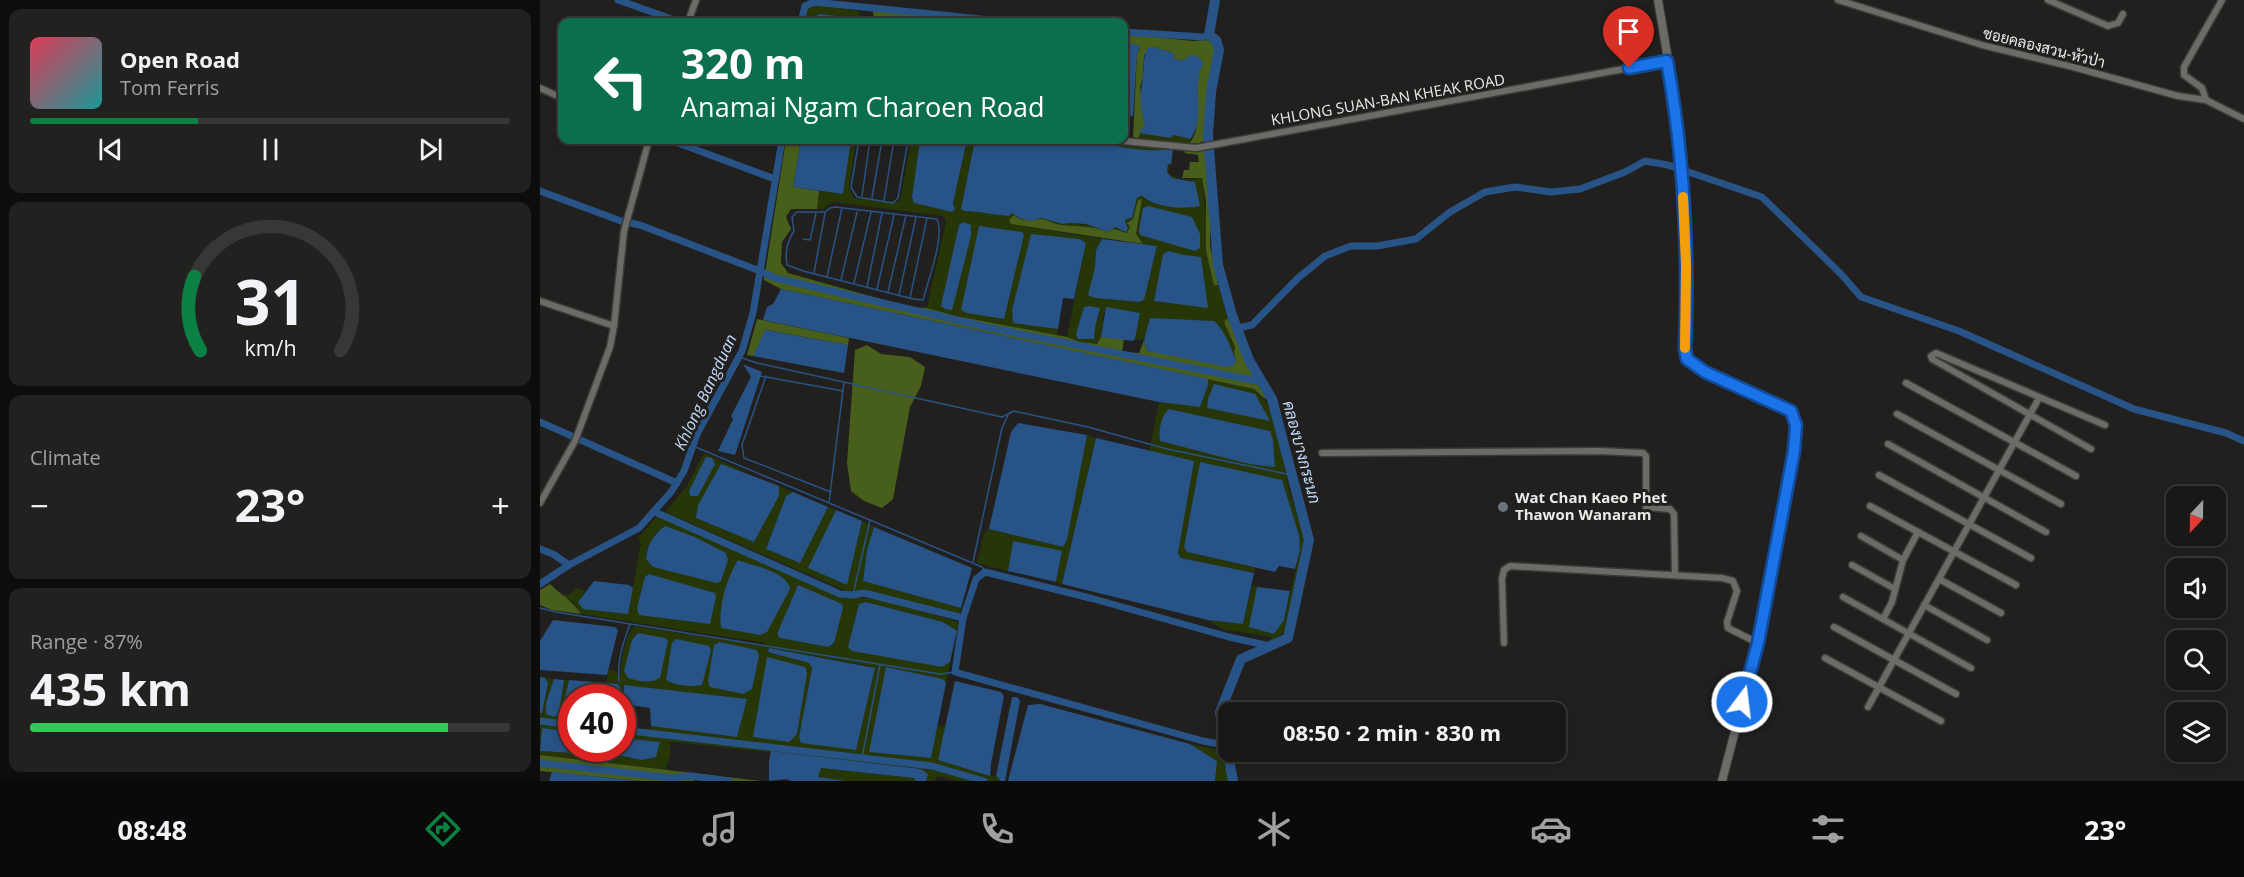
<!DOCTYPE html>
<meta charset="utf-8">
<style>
body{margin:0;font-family:"Open Sans",Sarabun,sans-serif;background:#22211f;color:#f1f3f6;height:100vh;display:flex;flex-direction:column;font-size:22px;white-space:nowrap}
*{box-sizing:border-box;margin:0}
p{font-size:20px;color:#9fa0a1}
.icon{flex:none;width:33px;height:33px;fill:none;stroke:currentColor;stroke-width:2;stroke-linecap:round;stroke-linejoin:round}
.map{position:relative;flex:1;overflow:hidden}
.sheet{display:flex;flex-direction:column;gap:9px;padding:9px;background:#0e0d0c;width:540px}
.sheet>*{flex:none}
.hud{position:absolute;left:18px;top:18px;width:570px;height:126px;border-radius:12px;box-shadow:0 3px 9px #0003,0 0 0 2px #373735;background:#0b6e4f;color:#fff;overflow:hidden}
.needle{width:39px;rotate:202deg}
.controls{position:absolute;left:1626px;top:486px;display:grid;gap:12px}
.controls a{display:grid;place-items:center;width:60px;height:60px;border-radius:12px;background:#191816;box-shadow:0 3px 9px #0003,0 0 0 2px #373735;font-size:30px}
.speed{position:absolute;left:18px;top:684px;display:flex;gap:12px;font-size:30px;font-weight:700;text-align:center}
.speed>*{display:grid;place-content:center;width:78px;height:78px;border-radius:50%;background:#191816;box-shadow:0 3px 9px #0003,0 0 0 2px #373735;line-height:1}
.speed .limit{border:9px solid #d22;background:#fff;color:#111}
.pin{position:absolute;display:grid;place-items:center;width:51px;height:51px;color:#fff;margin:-62px -26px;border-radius:50% 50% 50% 0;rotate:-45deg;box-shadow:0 0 6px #0007}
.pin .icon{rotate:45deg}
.me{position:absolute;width:66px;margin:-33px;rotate:15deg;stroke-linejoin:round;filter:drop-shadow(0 0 4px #0008)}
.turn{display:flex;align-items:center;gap:21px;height:126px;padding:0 24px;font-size:27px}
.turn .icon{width:78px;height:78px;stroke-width:2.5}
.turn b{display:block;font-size:42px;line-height:51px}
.big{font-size:45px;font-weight:700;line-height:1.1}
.sheet .widget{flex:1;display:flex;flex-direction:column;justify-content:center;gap:9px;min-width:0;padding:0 21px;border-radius:12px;background:#22211f}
.sheet .dial{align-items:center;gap:0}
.dial svg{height:156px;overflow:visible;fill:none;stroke:#373735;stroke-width:7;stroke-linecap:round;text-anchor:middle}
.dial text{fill:#f1f3f6;stroke:none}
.song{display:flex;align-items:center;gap:18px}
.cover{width:72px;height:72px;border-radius:9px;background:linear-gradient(135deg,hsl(350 70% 55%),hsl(180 70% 35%))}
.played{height:6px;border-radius:3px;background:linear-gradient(90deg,#0b8043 35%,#373735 35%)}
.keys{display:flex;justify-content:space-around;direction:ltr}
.heat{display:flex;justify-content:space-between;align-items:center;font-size:33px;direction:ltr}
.charge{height:9px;border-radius:4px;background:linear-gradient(90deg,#34c759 87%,#373735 0)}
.trip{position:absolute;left:678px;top:702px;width:348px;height:60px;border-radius:12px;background:#191816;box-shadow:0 3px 9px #0003,0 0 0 2px #373735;font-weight:700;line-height:60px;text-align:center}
.menu{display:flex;height:96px;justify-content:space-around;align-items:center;background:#0a0a09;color:#9fa0a1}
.menu .icon{width:42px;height:42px}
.menu .selected{color:#0b8043}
.menu b{font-size:27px;color:#f1f3f6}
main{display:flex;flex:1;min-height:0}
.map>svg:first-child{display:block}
</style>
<main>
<section class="sheet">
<div class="widget">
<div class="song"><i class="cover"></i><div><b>Open Road</b><p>Tom Ferris</p></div></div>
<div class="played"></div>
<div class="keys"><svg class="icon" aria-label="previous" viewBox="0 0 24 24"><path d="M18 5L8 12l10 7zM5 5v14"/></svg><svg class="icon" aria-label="pause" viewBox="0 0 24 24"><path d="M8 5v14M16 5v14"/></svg><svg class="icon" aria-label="next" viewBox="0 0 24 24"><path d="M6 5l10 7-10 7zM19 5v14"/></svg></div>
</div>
<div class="widget dial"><svg viewBox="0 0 100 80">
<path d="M14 69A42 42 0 1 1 86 69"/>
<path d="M14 69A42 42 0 0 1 11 31" stroke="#0b8043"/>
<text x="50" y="56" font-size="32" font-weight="700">31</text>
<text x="50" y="72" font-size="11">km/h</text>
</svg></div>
<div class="widget"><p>Climate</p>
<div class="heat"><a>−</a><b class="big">23°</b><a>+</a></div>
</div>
<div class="widget"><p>Range · 87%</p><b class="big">435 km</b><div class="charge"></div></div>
</section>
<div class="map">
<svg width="1704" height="781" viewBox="0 0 1704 781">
<rect width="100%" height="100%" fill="#21201e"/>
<g fill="#263607" fill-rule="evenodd">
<polygon points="273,4 319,11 320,18 278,14 272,22 264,22 266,8"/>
<polygon points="599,133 630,138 634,135 650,139 650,143 616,141 598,138"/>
<path d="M311,140H316L309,187L314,198L360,202L371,140H380L372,197L375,203L413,212L415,209L413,203L427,140H435L421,209L424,211C438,211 453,215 468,216L472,213L491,221L501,218L523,224L528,223L554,226L561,230L574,226L588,228L585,222L586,219L592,218L597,198L601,196L611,203L651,208V180L632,178L627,172L628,164H631L633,149C600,154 567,144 535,140H557L633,149L632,164L629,165L628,172C635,180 652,180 662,178L674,285H678L687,318L684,322L695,347L694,354L679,325L610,318L604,340L595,339L600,313L564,312L561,337L557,344L540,342L527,337L546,244L473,323L518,329L517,335L416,316L387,308L406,222L404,216L292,202L283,209H277L279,191L303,194ZM594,212L598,221L596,234L603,244L617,246L604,300L599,302L555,298L549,295L555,267L556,250L562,239L471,224L474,215C482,223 492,219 502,219C508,220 514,224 521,225C540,227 548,225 569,233L574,229L587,233L590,227L588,221L593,219ZM419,225L432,228L412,309H405L402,306ZM629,251L644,255L620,271L623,254ZM544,307L560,313L555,328L554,339L537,334Z"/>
<path d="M668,379L714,389L731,407L750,493L766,541L746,631L730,642L731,637L682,629L668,620L703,624L712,586L717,587L710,627L744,620L760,550L759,535L742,480L660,463L644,546L647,552L715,568L714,573L641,558L638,552L653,461L609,452L619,402L660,407L668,385ZM629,409L730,431L735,458Z"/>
<polygon points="547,435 556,438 522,584 516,582 522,552 473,541 468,571 437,563 444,534 449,529 523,547 527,540"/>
<polygon points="164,453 210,474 181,465 156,518 214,542 239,496 239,486 253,492 246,496 226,549 260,563 288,507 296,510 269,568 307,585 322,521 334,527 327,550 323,581 421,608 420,614 358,600 323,589 313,594 125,512 147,486"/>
<path d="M117,516L122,517L290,593L303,597L340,599L418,622L417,631L403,622L326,602L319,604L308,647L402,667L410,662L406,683L403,679L346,667L345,674L390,758L397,727L406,725L398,760L450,776H456L461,781H418L398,776L394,781H386L388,774L381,769L134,742H129L131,751L126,770L0,755V713H2L8,684L5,678L14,679L7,703L19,713L24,680H29L22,712L25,717L31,718V732L2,729L0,751L82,756L102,760L120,742L83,738V728L109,731L111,726L197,737L84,686L82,697H77L81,689L78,684L66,683L69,670H74L80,676C81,659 84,640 94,626L224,646L225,643L41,614L34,603L21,595H29L36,588L45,591L38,602L88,614L101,543L98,538ZM117,532L186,553L188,560L181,581L106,559L107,548ZM258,585L288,647L237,635ZM180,642L217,651L172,663L174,645ZM229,648L330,666L334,668L259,737L272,668L269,663L228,652Z"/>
<polygon points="650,744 683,751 688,781 675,781 677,761"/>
<polygon points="281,768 374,778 376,781 306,781 277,777"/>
</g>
<g fill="#485f1c">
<path d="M333,11C370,13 406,18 442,22H334Z"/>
<polygon points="584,34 653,41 668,40 674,45 677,51 668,97 665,140 659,143 650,143 655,134 657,125 658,78 641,61 634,58 633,53 614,47 604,55 603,77 600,87 605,124 598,138 593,137 597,54 600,47 584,42"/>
<polygon points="246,140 261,140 253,187 279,191 277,209 251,209 246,217 251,229 242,242 241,263 248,273 369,307 387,308 416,316 527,337 540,342 557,344 561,337 584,339 582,352 599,353 604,340 607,351 696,361 694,354 695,347 684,322 687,318 697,332 712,372 727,394 725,399 714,389 241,289 224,280"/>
<polygon points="644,150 665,150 671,201 670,245 678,285 674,285 666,251 666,201 662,178 642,178 644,170 649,170 650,162 659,162 658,155 645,153"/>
<path d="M602,199L596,234L603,244L471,224L469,220L474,215C482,223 492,219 502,219C508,220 514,224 521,225C540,227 548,225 569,232L574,229L587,233L590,227L587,223L593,219L598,200Z"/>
<polygon points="217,319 309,338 308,345 226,330 213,356 207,355"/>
<polygon points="327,345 341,354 370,357 385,367 381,386 370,407 353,499 342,508 324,501 311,491 307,463 315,350"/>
<path d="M10,584C21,595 33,601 41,614L12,610L0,605V590Z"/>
<polygon points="0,755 221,781 165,781 155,779 154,781 99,781 0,771"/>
</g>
<g fill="#285386">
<polygon points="278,14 320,18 321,22 272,22"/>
<polygon points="584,42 600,46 597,54 593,116 584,115"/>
<path d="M614,47L633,53L634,58L641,61L652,55L659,57L663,63C662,67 659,72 659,77C655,96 664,124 650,139L634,135L630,138L599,133L605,124C599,104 600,96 603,76C605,65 602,58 608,48Z"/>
<polygon points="261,140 311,140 303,194 253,187"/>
<polygon points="380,140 427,140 413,203 415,209 412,212 374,203 372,197"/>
<path d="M435,140C468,139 504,136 537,140C569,143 600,154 633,149L631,164H628L627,172L632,178L655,182L660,206C646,209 628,208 614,203C609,202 606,198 601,196L597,198L592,218L586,219L585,222L588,228L586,232L575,227L569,232L546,224L528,223L523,224L501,218L491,221L479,218L472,213L469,216C453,215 438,211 424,211L421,209Z"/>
<polygon points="608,206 652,217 660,234 660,248 655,251 600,235 599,230 603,208"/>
<polygon points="423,222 431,225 431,236 412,310 405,309 401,306 419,225"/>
<polygon points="439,226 482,232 484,235 464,319 427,313 421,310"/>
<polygon points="491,234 540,239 546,243 534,299 523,298 518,329 473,323 472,310"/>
<polygon points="562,239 617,246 604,300 599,302 555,298 548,295 555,267 556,250"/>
<polygon points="629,251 644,255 661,257 668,308 614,301 623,254"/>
<polygon points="241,289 668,379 668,385 660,407 619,402 223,320 227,307 233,304"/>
<polygon points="549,306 560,308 555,328 554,339 538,339 536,334 544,307"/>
<polygon points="566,307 600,313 595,339 593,341 561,337"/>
<path d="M610,318L674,321C685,330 691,348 696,361L693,366L686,367L607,351L604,340Z"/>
<polygon points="225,330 308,345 304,373 213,356"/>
<polygon points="203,364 222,372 195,455 178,451 193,419 191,416 211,377"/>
<polygon points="674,384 715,394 730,421 667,408 668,399"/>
<path d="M629,409L730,431L733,440L735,467L709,464L620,441C618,431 621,416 629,409Z"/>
<polygon points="478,423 547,435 527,540 523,547 449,529 471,432"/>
<polygon points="556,438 654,461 638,553 641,558 714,573 703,624 668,620 522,584"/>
<polygon points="166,457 172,458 175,464 158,496 150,496 149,491"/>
<polygon points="660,462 742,480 759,535 760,550 755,569 739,566 735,572 647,552 644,547"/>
<polygon points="181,464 239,486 239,496 214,542 156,518 158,505"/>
<polygon points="253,492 288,507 260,563 226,549 246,496"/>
<polygon points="296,510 322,521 307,585 268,568"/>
<path d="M125,526L155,537L186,553L188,560L181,581L177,583L113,567L106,559C107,545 113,535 125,526Z"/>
<polygon points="334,527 432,568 421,608 323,581 327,550"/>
<polygon points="473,541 522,551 516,582 468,571"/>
<path d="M198,560C213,566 247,571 250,589L227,632L220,635L181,628C178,608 187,577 198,560Z"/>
<polygon points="109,574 175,593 176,597 170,624 99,615 97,608 105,577"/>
<polygon points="54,581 89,585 93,588 88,614 43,609 38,602"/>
<polygon points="258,585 302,604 303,608 294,643 288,647 240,638 237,634"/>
<polygon points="717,587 750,591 744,620 734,634 709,627"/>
<polygon points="326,602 403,622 417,631 410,662 402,667 312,651 308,647 319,604"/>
<polygon points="13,620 75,627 78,630 67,675 0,670 0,641"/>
<path d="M98,633L125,638L128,641L120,678C111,684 98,681 88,678L84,671L92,640Z"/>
<path d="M136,639L169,646L171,650L162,685C149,687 137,686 126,680L132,643Z"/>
<polygon points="180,642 217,650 219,656 212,689 203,694 170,687 168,681 174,645"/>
<polygon points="229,648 335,668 316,750 261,743 259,737 272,668 269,663 228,652"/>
<polygon points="227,657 265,667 267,673 257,734 249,742 213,737"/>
<polygon points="346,667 403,679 406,683 391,758 329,752"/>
<polygon points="0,677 5,678 8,683 2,713 0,713"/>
<polygon points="14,679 24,680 19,713 14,717 6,714 6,703"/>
<polygon points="29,680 78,684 81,689 77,697 32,698 31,718 25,718 22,712"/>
<polygon points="415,681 461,692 464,696 451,764 450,776 398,760"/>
<polygon points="84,685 207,699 197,737 111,726 110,708 83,704"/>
<polygon points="472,697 477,697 480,701 465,781 461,781 456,776"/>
<polygon points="500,704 650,744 677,761 675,781 468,781 488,705"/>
<polygon points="2,728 31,732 32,748 82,748 83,738 120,742 116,757 102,760 82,756 0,751"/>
<polygon points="231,751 381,769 388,774 386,781 376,781 374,778 281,768 278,777 306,781 252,781 246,779 229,781 229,762"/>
<polygon points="12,772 99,781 9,781"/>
</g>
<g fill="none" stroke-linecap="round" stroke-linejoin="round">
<g stroke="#285386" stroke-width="1.5">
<polyline points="319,140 311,187 317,197 353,203 358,198 368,140"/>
<polyline points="322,196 330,140"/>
<polyline points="332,198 342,140"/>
<polyline points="344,201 354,140"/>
<path d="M295,207L397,219C405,237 388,280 383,300L373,299L263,271L247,265C245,251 247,243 254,231L252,217L257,212H285L290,208Z"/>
<polyline points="263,239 270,240 276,213"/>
<polyline points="274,273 285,213"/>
<polyline points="287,277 302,208"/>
<polyline points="301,280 317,212"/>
<polyline points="314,283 331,212"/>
<polyline points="327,287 342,213"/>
<polyline points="337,289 354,215"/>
<polyline points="348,292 366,215"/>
<polyline points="359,295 376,217"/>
<polyline points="370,298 387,218"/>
<polyline points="199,357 217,363 462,417 474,411 548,427 627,449 752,475"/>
<polyline points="220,376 303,391"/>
<polyline points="226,376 202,445 204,458 291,492"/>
<polyline points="153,446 442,567 445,572"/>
<polyline points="289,502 304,382"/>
<polyline points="433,562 462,428 468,415"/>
<polyline points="313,595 330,520"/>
<polyline points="0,608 16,612 400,674 415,672"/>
<path d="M79,681C77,661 83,643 90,624"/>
<polyline points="322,758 340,665"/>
</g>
<g stroke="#285386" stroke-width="7">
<polyline points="78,0 140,22"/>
<polyline points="261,22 265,6 274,2 470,22"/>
<polyline points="584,32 663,37 669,35"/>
<polyline points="130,140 235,179"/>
<polyline points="0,191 81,221 100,225 220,271 235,278 451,328 722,382"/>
<polyline points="698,328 712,325 758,278 785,256 811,246 837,246 876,239 910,212 945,192 975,187 1011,192 1040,189 1085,172 1105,161 1128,165 1222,197 1301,274 1321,297 1419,331 1594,409 1686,433 1704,441"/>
<polyline points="0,422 137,483"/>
<polyline points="115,512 300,594 313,595 324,593 423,618 415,672 663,741 686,745"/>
<polyline points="0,549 13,554 29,565"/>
<polyline points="0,584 29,565 99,528 131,492 144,471 157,434 202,351 213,313 242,140"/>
<polyline points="423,618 436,579 445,572 554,599 689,637 730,646"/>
<polyline points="0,721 32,725"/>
<polyline points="82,730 392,766 444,781"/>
<polyline points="0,763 132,778 151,776 189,781"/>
</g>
<polyline stroke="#285386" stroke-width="10" points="675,0 669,35 676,40 679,50 671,92 668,135 678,265 692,315 709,360 732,399 769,540 748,638 701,659 680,712 693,781"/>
<g stroke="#3b3b39" stroke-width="9">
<g id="minor">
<polyline points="1298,0 1442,45 1533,67 1638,96 1666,100 1704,119"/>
<polyline points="1508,0 1568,26 1578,23 1583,14"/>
<polyline points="148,22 156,0"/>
<polyline points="0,88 22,98"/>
<polyline points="1666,100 1662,88 1644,75 1644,67 1682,0"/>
<polyline points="573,140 656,148 1127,61"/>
<polyline points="0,301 74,326 84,231 109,140"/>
<polyline points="1366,383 1536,476"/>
<polyline points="1357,414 1521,504"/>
<polyline points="1348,444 1506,532"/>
<polyline points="1551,449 1392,359 1391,356 1396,353 1565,425"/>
<polyline points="782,453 1059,451 1103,453 1106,456 1106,507 1130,509 1134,514 1135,575"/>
<polyline points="1339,475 1491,558"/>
<polyline points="0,503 35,441 70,347 74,326"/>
<polyline points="1330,506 1476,585"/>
<polyline points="1321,536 1363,560"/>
<polyline points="1312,565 1355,589"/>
<polyline points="1399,579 1461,613"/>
<polyline points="1303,597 1431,668"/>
<polyline points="1384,605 1447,640"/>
<polyline points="1343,619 1352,602 1363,560 1378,532"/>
<polyline points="1294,627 1416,694"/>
<polyline points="964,643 962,579 964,570 970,566 1182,578 1193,581 1197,591 1187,622 1188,628 1218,643"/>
<polyline points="1285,658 1401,721"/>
<polyline points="1328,707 1499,398"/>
</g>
</g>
<g stroke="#3b3b39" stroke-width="10">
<path id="tertiary" d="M1118,0L1137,113L1141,159L1146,265L1145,354C1152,373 1230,402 1251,411L1256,425L1254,451L1218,643L1182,781"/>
</g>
<use href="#minor" stroke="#6c6b68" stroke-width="6"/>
<use href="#tertiary" stroke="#6c6b68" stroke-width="8"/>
</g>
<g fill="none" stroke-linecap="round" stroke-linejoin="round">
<g stroke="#114b97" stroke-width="15">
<path id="route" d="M1089,68L1127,61C1144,156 1149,253 1145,349L1147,359L1165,372L1251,411L1256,425L1254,451L1218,643L1202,702"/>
</g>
<use href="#route" stroke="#1a73e8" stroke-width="10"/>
<polyline stroke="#f59e0b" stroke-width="10" points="1143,197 1146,265 1145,348"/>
</g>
<circle fill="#6b7280" stroke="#21201e" stroke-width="2" cx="963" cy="507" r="6"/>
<g text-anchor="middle" stroke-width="6" stroke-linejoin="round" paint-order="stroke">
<g font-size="15" fill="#eaeae8" stroke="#21201e">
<text transform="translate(1504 48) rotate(14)" y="5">ซอยคลองสวน-หัวป่า</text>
<text transform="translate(848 100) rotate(-10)" y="5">KHLONG SUAN-BAN KHEAK ROAD</text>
</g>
<g font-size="15" font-weight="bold" fill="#eaeae8" stroke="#21201e" text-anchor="start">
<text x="975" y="503">Wat Chan Kaeo Phet<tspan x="975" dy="17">Thawon Wanaram</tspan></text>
</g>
<g font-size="16" font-style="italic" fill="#c4dcfc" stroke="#21201e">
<text transform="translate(165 392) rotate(-65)" y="6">Khlong Bangduan</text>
<text transform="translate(762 452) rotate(75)" y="6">คลองบางกระนก</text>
</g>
</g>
</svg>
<div class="controls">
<a><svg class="needle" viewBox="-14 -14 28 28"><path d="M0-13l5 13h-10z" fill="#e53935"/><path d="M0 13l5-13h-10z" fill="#9fa0a1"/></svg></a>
<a><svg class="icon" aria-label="sound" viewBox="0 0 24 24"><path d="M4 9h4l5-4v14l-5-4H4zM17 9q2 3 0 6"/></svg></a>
<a><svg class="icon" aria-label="search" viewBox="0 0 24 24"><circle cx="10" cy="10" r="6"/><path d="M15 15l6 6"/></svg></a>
<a><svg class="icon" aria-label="layers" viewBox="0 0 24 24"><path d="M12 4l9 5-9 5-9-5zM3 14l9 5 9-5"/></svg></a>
</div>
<div class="speed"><div class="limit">40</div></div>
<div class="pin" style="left:1089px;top:68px;background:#d93025"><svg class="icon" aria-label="arrive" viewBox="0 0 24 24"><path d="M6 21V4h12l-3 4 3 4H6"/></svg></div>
<svg class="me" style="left:1202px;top:702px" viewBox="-20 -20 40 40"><circle r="17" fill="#1a73e8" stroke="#fff" stroke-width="3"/><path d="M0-11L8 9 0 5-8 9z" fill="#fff"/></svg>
<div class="trip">08:50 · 2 min · 830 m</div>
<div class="hud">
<div class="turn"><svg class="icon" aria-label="left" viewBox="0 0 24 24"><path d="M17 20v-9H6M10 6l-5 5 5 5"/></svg><div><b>320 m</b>Anamai Ngam Charoen Road</div></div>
</div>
</div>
</main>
<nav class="menu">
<b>08:48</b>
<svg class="icon selected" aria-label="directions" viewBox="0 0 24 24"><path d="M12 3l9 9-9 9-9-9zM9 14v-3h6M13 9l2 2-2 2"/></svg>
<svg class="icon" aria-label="music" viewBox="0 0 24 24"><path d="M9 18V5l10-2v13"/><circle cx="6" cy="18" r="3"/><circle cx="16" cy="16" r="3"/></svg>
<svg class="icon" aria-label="phone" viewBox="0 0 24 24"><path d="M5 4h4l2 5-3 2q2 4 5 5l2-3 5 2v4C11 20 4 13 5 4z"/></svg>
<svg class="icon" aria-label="climate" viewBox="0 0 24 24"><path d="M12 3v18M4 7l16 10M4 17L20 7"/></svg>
<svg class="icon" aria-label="car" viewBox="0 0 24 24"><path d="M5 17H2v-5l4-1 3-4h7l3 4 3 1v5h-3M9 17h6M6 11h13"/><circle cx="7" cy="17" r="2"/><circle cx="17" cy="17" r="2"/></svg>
<svg class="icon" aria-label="filters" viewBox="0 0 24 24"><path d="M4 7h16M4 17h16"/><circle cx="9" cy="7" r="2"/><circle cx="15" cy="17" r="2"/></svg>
<b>23°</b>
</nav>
